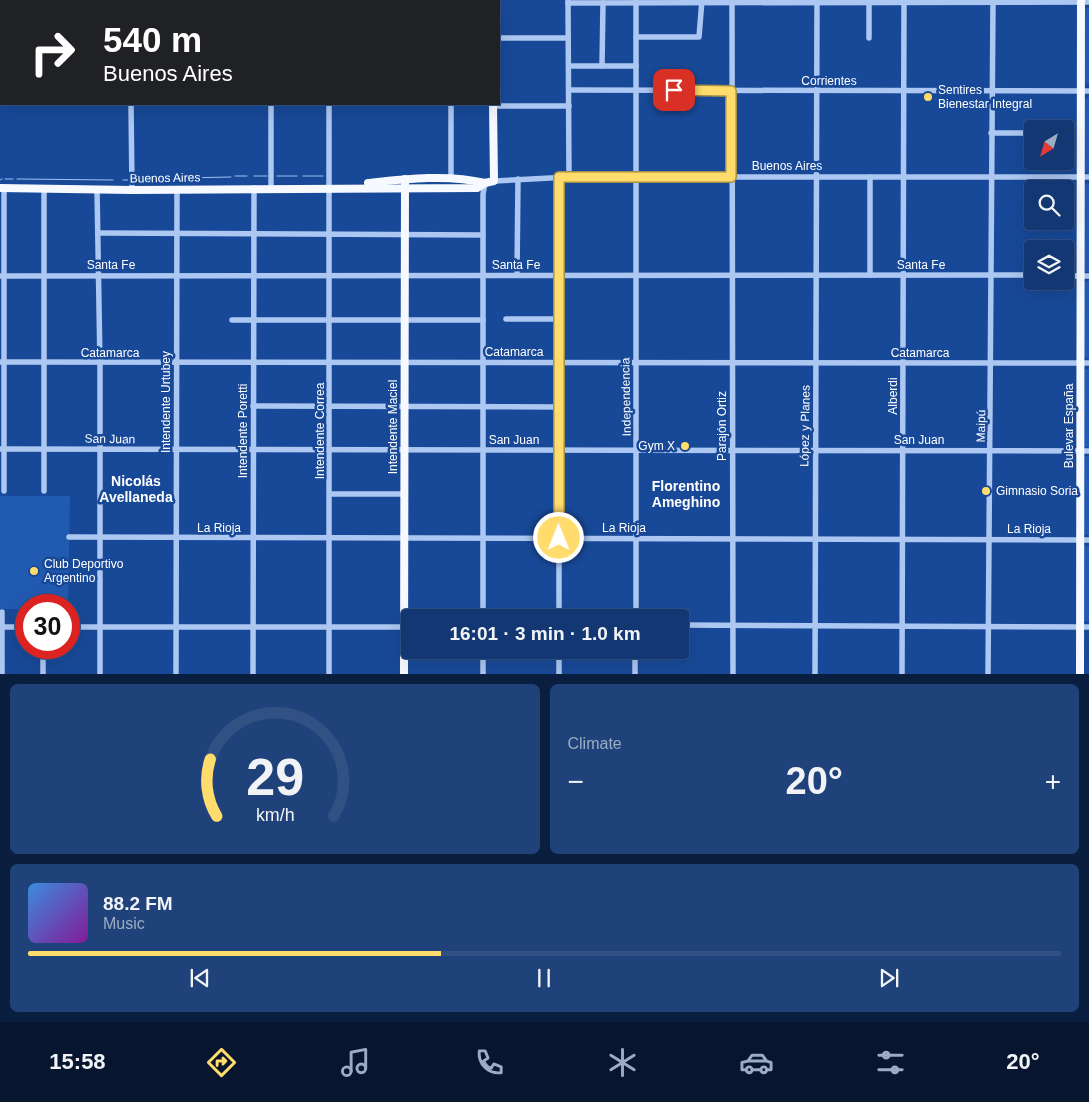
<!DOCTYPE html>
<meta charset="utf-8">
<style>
body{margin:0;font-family:Arial,sans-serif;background:#1f427a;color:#f1f3f6;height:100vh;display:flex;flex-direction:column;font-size:19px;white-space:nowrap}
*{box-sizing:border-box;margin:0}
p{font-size:16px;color:#9cacc4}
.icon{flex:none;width:28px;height:28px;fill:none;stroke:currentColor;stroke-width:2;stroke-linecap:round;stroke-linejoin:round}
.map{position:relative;height:674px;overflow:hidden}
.panel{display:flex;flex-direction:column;gap:10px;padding:10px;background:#0a1e3f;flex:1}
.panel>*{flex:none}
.guide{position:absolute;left:0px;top:0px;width:500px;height:105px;box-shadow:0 5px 20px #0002,0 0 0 1px #315184;background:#202124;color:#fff;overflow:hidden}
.needle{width:32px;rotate:217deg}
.controls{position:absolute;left:1024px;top:120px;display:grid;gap:10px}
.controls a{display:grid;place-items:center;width:50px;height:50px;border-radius:5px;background:#123772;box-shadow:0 5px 20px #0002,0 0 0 1px #315184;font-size:25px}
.speed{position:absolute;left:15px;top:594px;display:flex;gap:10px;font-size:25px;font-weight:700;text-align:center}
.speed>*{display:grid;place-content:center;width:65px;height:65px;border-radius:50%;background:#123772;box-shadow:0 5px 20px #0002,0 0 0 1px #315184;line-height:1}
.speed .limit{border:8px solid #d22;background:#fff;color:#111}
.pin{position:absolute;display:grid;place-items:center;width:42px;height:42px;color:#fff;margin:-21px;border-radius:10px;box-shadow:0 2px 8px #0006}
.me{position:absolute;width:55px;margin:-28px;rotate:0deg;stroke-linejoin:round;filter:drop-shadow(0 0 4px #0008)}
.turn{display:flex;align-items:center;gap:18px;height:105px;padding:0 20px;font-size:22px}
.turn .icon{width:65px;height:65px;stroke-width:2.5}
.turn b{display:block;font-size:35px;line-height:42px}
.big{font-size:38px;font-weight:700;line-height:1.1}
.panel .widget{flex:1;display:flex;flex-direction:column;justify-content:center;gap:8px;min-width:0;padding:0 18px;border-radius:8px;background:#1f427a}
.panel .dial{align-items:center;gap:0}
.dial svg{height:130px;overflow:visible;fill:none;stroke:#315184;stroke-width:7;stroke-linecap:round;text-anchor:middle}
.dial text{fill:#f1f3f6;stroke:none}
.song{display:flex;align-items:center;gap:15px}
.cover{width:60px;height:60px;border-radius:8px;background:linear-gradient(135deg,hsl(210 70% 55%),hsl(290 70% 35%))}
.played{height:5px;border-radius:2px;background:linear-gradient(90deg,#ffdc6c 40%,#315184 40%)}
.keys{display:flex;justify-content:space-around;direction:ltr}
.heat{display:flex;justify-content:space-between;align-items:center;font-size:28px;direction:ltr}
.panel .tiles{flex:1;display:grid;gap:10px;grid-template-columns:1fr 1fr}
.widget:last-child{grid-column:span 2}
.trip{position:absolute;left:401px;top:609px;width:288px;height:50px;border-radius:5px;background:#123772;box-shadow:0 5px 20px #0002,0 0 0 1px #315184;font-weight:700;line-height:50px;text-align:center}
.menu{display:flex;height:80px;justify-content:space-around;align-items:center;background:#07162e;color:#9cacc4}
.menu .icon{width:35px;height:35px}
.menu .on{color:#ffdc6c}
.menu b{font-size:22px;color:#f1f3f6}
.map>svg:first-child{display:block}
</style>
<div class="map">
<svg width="1089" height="675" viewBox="0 0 1089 675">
<rect width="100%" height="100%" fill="#184998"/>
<g fill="#215ab1">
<polygon points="1089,8 1089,83 1084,84 1084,9"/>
<polygon points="1089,97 1089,174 1084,171 1084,100"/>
<polygon points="1089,183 1089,272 1086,272 1083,269 1084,184"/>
<polygon points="1089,281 1089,359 1083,356 1084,282"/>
<polygon points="1085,369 1089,369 1089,447 1086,447 1083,445"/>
<polygon points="1086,456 1089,457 1089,535 1083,534 1084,457"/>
<polygon points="0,496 70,496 68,605 26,605 26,609 0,609"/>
<polygon points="1085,546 1089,546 1089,621 1084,621 1083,547"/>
</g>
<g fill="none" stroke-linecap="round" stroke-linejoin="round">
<g stroke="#9fc1f3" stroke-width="1">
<polyline points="235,176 247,176"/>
<polyline points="254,176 267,176"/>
<polyline points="277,176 297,176"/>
<polyline points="303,176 323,176"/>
<polyline points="5,179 13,179"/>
<polyline points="17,179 113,180"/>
<polyline points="135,179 231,177"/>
<polyline points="0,180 2,179"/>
<polyline points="123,180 128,180"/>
</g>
<g stroke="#acc7f1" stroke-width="5.5">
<polyline points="224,0 224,1"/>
<polyline points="329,0 329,1"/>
<polyline points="568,0 569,177"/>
<polyline points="64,1 64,0"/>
<polyline points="131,1 131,0"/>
<polyline points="272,1 272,0"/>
<polyline points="407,1 407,0"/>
<polyline points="0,3 1,3"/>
<polyline points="568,3 1089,2"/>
<polyline points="732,3 733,675"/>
<polyline points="636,37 699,37 702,0"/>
<polyline points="499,38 568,38"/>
<polyline points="869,38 869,0"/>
<polyline points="569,66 636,66"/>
<polyline points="602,66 603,3"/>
<polyline points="569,90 1089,91"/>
<polyline points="0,91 1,91"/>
<polyline points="131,104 132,190"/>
<polyline points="329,104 329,675"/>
<polyline points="493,106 569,106"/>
<polyline points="991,133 1032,133"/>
<polyline points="559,177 559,618"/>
<polyline points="870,177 870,275"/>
<polyline points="451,179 451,104"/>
<polyline points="494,181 569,177 1089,177"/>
<polyline points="271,188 271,104"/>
<polyline points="97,189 100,364 100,675"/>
<polyline points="98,233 483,235"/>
<polyline points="517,275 518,179"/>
<polyline points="0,276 1032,275"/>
<polyline points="1065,276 1089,276"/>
<polyline points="506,319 559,319"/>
<polyline points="232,320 483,320"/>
<polyline points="0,362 1089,363"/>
<polyline points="253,406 559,407"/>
<polyline points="0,449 1089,451"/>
<polyline points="4,491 4,188"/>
<polyline points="44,491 44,189"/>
<polyline points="330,494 404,494"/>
<polyline points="69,537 1089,540"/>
<polyline points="483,618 483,194 485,183"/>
<polyline points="636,618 636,0"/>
<polyline points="680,625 1089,627"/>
<polyline points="0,627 26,627"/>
<polyline points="69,627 410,627"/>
<polyline points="2,675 2,612"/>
<polyline points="43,675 43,648"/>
<polyline points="176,675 177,189"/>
<polyline points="253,675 254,188"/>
<polyline points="483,675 483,650"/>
<polyline points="559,675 559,650"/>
<polyline points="635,675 635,650"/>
<polyline points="815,675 817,3"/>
<polyline points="902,675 904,3"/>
<polyline points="988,675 993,2"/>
</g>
<g stroke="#f6f9ff" stroke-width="8">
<polyline points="491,0 492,1"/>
<path d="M368,183C405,179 448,174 485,183"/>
<polyline points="0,188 132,190 477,188 485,183 494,181 493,104"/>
<polyline points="404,675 405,179"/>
<polyline points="1080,675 1081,0"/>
</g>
</g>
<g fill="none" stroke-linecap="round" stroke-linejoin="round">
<g stroke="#a68f46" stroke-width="12">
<polyline id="route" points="559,538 559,177 731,177 731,91 674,90"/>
</g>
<use href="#route" stroke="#ffdc6c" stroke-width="9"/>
</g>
<g fill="#ffdc6c" stroke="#184998" stroke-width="2">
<circle cx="928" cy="97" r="5"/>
<circle cx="685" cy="446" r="5"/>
<circle cx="986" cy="491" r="5"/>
<circle cx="34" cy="571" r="5"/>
</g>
<g text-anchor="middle" stroke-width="5" stroke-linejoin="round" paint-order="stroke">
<g font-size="12" fill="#fff" stroke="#184998">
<text x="829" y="85">Corrientes</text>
<text x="787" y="170">Buenos Aires</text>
<text transform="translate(165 178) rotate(-1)" y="4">Buenos Aires</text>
<text x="111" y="269">Santa Fe</text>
<text x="516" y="269">Santa Fe</text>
<text x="921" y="269">Santa Fe</text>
<text x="514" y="356">Catamarca</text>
<text x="110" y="357">Catamarca</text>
<text x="920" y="357">Catamarca</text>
<text transform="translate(893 396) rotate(-90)" y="4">Alberdi</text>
<text transform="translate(626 397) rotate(-91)" y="4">Independencia</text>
<text transform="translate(166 402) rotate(-90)" y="4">Intendente Urtubey</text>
<text transform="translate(722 426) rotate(-90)" y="4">Parajón Ortiz</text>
<text transform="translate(805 426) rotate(-89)" y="4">López y Planes</text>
<text transform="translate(981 426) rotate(-89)" y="4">Maipú</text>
<text transform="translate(1069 426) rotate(-90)" y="4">Bulevar España</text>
<text transform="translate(393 427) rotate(-90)" y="4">Intendente Maciel</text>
<text transform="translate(243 431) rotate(-90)" y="4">Intendente Poretti</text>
<text transform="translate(320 431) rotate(-90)" y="4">Intendente Correa</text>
<text transform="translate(110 439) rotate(1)" y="4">San Juan</text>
<text x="514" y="444">San Juan</text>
<text x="919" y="444">San Juan</text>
<text x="219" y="532">La Rioja</text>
<text x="624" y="532">La Rioja</text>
<text x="1029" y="533">La Rioja</text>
</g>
<g font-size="12" fill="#fff" stroke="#184998" text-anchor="start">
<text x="938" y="94">Sentires<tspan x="938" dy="14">Bienestar Integral</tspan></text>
<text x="675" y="450" text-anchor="end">Gym X</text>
<text x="996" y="495">Gimnasio Soria</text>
<text x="44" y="568">Club Deportivo<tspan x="44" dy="14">Argentino</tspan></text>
</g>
<g font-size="14" font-weight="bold" fill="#fff" stroke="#184998">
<text x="136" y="486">Nicolás<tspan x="136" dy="16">Avellaneda</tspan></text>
<text x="686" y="491">Florentino<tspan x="686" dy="16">Ameghino</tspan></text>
</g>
</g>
</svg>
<div class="controls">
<a><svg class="needle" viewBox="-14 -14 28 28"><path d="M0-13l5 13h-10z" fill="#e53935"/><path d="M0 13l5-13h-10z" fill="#9cacc4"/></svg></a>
<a><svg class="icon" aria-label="search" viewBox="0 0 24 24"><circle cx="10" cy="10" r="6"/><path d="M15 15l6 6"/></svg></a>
<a><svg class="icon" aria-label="layers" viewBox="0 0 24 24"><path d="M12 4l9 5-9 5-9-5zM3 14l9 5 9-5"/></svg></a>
</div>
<div class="speed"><div class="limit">30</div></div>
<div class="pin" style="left:674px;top:90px;background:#d93025"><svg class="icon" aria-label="arrive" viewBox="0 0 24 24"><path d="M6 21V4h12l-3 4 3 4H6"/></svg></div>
<svg class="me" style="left:559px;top:538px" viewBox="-20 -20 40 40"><circle r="17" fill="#ffdc6c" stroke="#fff" stroke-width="3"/><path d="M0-11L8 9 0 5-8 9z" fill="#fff"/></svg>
<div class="trip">16:01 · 3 min · 1.0 km</div>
<div class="guide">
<div class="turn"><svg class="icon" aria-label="right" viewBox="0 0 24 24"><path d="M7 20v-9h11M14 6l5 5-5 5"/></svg><div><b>540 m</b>Buenos Aires</div></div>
</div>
</div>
<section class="panel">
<div class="tiles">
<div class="widget dial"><svg viewBox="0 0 100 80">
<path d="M14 69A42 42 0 1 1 86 69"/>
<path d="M14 69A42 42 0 0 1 10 34" stroke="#ffdc6c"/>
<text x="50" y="56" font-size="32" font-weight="700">29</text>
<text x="50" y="72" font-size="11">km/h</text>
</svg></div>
<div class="widget"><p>Climate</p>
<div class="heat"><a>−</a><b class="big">20°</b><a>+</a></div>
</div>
<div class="widget">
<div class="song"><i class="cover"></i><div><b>88.2 FM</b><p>Music</p></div></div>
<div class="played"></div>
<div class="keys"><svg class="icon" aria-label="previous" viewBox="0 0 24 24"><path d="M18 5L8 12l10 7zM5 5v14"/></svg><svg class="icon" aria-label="pause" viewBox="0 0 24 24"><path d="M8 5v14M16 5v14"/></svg><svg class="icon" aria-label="next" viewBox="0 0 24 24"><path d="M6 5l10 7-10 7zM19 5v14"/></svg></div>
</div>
</div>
</section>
<nav class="menu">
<b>15:58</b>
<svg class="icon on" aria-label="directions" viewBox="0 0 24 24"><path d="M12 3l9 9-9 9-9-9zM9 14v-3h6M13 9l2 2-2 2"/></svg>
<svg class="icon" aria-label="music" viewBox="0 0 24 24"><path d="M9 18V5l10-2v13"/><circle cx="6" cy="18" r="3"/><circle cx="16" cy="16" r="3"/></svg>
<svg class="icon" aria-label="phone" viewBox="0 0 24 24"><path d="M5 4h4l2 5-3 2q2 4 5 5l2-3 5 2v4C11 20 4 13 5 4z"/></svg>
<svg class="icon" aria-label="climate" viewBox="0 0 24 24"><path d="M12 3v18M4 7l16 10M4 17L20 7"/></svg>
<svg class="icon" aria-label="car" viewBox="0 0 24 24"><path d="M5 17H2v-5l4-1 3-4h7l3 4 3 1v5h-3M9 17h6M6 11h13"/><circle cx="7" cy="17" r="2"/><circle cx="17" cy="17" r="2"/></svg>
<svg class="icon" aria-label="filters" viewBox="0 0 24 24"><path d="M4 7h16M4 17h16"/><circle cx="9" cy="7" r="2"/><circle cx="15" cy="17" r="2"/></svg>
<b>20°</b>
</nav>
